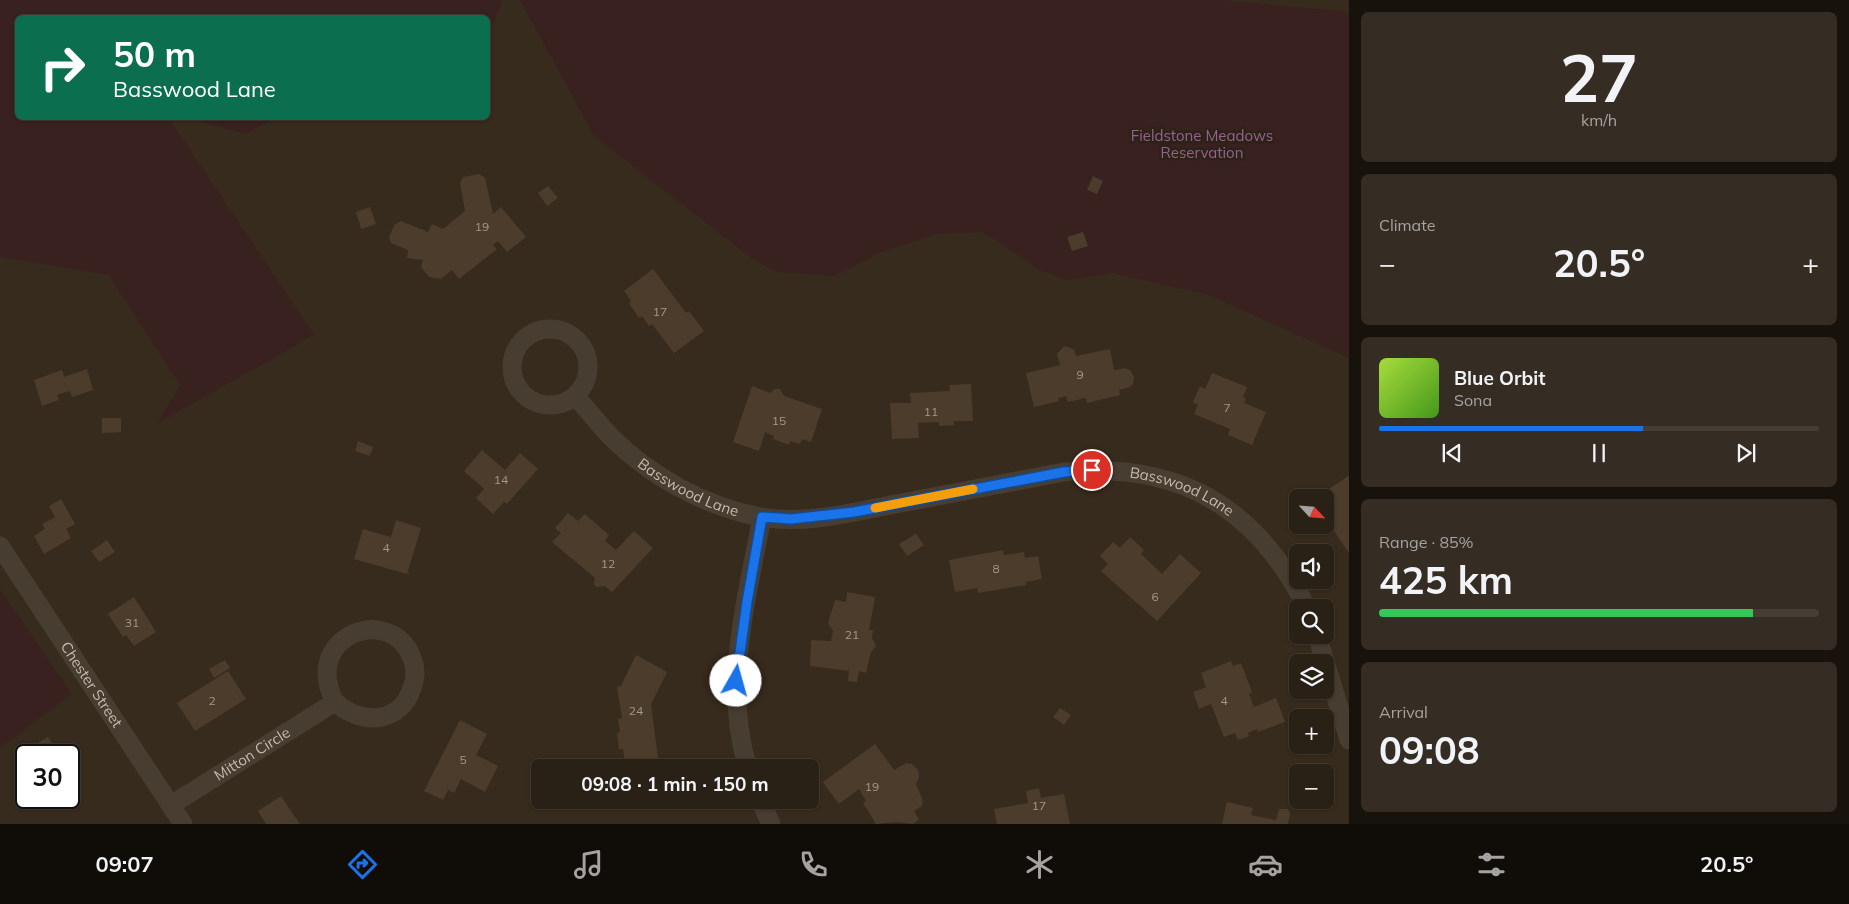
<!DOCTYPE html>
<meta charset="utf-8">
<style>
body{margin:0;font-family:Mulish,sans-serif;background:#352d23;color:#f1f3f6;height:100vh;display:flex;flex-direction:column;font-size:19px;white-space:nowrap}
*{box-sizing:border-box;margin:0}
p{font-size:16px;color:#a5a3a1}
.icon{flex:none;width:28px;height:28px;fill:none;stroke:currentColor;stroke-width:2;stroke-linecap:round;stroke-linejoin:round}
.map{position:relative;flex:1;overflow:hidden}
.sheet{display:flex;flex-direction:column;gap:12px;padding:12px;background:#17120c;width:500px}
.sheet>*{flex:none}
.top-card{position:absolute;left:15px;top:15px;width:475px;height:105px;border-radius:8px;box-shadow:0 1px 4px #0004,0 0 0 1px #453e35;background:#0b6e4f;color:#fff;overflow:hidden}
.needle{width:32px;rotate:116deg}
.tools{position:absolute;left:1289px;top:489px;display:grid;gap:10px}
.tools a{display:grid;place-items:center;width:45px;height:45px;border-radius:8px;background:#292016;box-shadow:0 1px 4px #0004,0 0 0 1px #453e35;font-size:25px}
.speed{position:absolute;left:15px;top:744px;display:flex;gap:10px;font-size:25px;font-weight:700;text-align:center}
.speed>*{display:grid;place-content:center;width:65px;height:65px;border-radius:50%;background:#292016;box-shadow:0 1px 4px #0004,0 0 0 1px #453e35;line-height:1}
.speed .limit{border:2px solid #111;border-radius:8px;background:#fff;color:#111}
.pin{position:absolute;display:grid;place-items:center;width:42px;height:42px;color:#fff;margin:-21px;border:2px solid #fff;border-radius:50%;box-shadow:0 1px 5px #0007}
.me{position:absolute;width:55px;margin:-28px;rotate:7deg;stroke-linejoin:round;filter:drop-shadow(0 0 4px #0008)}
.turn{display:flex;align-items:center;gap:18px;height:105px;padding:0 15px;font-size:22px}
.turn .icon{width:65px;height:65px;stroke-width:2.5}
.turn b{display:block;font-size:35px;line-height:42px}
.big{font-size:38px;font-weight:700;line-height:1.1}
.sheet .tile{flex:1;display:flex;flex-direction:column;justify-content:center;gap:8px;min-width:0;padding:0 18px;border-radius:8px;background:#352d23}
.sheet .dial{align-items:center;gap:0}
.dial b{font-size:65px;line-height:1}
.song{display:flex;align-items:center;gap:15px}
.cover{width:60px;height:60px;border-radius:8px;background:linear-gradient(135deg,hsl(80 70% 55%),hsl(100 70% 35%))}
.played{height:5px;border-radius:2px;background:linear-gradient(90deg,#1a73e8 60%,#453e35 60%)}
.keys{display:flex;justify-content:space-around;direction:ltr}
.heat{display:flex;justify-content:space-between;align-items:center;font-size:28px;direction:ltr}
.charge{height:8px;border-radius:4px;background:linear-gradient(90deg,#34c759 85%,#453e35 0)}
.trip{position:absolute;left:531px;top:759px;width:288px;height:50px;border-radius:8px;background:#292016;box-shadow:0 1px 4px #0004,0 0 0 1px #453e35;font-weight:700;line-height:50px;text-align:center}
.dock{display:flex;height:80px;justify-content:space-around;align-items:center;background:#100d09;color:#a5a3a1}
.dock .icon{width:35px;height:35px}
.dock .selected{color:#1a73e8}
.dock b{font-size:22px;color:#f1f3f6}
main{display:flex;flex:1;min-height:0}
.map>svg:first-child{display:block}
</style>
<main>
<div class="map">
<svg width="1349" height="824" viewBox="0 0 1349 824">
<rect width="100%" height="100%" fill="#372b1d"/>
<g fill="#38211f">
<polygon points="0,0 502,0 495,22 488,26 488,18 18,18 18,118 169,118 314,335 158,423 180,385 109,275 0,257"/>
<polygon points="520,0 1221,0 1349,12 1349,358 1209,295 1112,273 1069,280 1040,270 983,232 937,234 881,252 835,276 777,272 750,257 594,136"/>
<polygon points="187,118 275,118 246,134"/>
<polygon points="0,589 72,694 0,748"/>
</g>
<g fill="#4c3c2c">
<polygon points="479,174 485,178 493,214 501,207 526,237 507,252 498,241 493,245 497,249 459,279 452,270 441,279 429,277 421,267 423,260 407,258 408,250 391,243 389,237 394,225 401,221 428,232 432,224 443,229 465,211 460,183 463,177"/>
<polygon points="1093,176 1103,181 1097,194 1087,190"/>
<polygon points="548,186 558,198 547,206 538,193"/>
<polygon points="370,207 376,224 361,229 356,212"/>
<polygon points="1083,232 1088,246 1072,251 1067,237"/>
<polygon points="653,269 686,313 689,311 704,331 674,353 652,324 649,326 642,316 639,318 629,303 631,301 624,291"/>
<polygon points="1064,346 1074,349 1076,356 1110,349 1114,370 1125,368 1130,370 1134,377 1133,384 1130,387 1119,390 1120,395 1087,403 1086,398 1068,402 1066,396 1058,398 1059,401 1034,407 1026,373 1060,365 1057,354"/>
<polygon points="87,369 93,390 72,397 70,391 57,395 59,400 42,406 34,380 62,370 64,377"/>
<polygon points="1212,373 1247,387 1243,397 1246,399 1244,403 1266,412 1252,445 1228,435 1230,429 1194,414 1198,405 1193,402 1200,386 1205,389"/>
<polygon points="971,384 973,421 954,421 954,425 939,426 939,422 918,423 919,438 892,439 890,403 911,403 910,393 950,391 949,385"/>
<polygon points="752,386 771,393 774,389 780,389 784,396 822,409 811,442 802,439 800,444 790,441 789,445 773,439 774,436 765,432 759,451 733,442"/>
<polygon points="102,418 121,418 121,432 102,433"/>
<polygon points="358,441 373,447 370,456 355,451"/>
<polygon points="482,450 505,470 520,453 538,469 507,504 504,502 493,514 476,498 484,489 464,471"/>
<polygon points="1348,476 1349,478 1349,553 1325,518 1325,498 1316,498"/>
<polygon points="61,499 75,524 66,529 71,538 44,554 34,536 45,529 42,524 55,517 49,506"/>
<polygon points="568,513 578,521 585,514 609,535 605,541 616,550 634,531 653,548 612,592 605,586 596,587 594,584 595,578 552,542 561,533 555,528"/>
<polygon points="396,520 421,528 407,574 354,559 363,529 391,537"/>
<polygon points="916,534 924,545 907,556 899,544"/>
<polygon points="1130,537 1144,550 1141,554 1162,574 1180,554 1201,573 1157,621 1101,571 1108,564 1100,556 1113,542 1120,548"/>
<polygon points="107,540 115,552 99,562 91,551"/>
<polygon points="1003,550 1004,555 1024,552 1025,558 1038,556 1042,579 1026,582 1026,585 978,593 977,588 955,592 949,560"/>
<polygon points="847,592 875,597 869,630 873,630 872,638 876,646 871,652 866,673 859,671 857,682 848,681 849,671 810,666 811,640 831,641 833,631 828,623 835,600 846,602"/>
<polygon points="134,597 156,632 134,646 126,635 123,637 108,614"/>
<polygon points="636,655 667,672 651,704 658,758 625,763 623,749 619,749 617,733 620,732 618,719 622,718 617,687 621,686"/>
<polygon points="225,660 230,668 214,678 209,669"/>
<polygon points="1231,661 1233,666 1241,663 1252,692 1249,694 1254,707 1276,698 1285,722 1258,732 1257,729 1248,733 1249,736 1238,740 1235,733 1224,737 1211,704 1199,709 1193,692 1206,687 1201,673"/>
<polygon points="228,671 246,699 195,731 177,703"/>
<polygon points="1060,708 1071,715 1064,725 1053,717"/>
<polygon points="460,720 487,734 476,755 498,766 485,792 461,779 454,793 448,790 443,800 424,791"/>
<polygon points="48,737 59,755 26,755 26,763 20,753"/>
<polygon points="875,744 894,770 906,763 912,764 918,770 919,777 916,784 923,801 922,806 914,811 919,820 913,824 897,822 876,824 863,803 866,801 859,789 839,804 823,782"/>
<polygon points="1039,788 1041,798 1064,794 1070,824 997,824 994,809 1028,803 1026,791"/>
<polygon points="281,796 300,824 266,824 258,811"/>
<polygon points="1227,802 1253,808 1251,815 1276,820 1279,809 1288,809 1290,813 1288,824 1222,824"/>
</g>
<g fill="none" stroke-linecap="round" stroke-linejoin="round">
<g stroke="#483d31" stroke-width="19">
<circle cx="550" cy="367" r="38"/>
<path id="s1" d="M575,396C587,409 598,423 610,436C650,476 705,507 761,517C805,525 853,512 896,504C952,493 1008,483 1064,472C1178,462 1255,505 1307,608"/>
<path id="s2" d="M0,546L183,824"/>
<polyline points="1317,635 1349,740"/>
<path d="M748,768C722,686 747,599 762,517"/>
<polyline points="760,800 771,824"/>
<path id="s3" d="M171,805L335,702C360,725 400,725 412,688C416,678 416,668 412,658C391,602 300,636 335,702"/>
</g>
</g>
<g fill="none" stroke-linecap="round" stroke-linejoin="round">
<g stroke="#114b97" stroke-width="12">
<polyline id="route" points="736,681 747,602 762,517 791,519 854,512 1064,472 1092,470"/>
</g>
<use href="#route" stroke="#1a73e8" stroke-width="9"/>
<polyline stroke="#f59e0b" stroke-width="9" points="875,508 973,489"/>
</g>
<g text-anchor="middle" stroke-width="5" stroke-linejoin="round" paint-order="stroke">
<g font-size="12" fill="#a69889">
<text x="482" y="231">19</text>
<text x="660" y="316">17</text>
<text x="1080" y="379">9</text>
<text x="1227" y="412">7</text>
<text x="931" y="416">11</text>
<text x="779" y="425">15</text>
<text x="501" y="484">14</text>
<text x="386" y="552">4</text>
<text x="608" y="568">12</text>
<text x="996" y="573">8</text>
<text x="1155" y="601">6</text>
<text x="132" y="627">31</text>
<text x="852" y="639">21</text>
<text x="212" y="705">2</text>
<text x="1224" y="705">4</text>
<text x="636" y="715">24</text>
<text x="463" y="764">5</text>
<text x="872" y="791">19</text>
<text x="1039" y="810">17</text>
</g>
<g font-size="15" fill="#97618e" stroke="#2c2217">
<text x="1202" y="141">Fieldstone Meadows<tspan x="1202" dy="17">Reservation</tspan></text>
</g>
<g font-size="15" fill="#c5b9aa" stroke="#2c2217">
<text dy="5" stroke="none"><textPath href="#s1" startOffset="148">Basswood Lane</textPath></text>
<text dy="5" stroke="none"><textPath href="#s1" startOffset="656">Basswood Lane</textPath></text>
<text dy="5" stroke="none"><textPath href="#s2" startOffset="166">Chester Street</textPath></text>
<text dy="5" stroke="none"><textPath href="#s3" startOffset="96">Mitton Circle</textPath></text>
</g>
</g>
</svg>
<div class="tools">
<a><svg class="needle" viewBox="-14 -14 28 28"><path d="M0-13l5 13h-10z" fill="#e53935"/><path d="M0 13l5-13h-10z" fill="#a5a3a1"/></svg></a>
<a><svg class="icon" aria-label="sound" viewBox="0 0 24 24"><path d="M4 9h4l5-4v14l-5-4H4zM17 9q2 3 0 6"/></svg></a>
<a><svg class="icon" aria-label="search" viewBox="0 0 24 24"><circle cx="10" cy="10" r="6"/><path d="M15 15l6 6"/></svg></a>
<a><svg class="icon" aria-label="layers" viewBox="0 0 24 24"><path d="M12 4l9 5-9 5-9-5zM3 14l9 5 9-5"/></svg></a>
<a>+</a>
<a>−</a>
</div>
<div class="speed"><div class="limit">30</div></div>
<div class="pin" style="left:1092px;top:470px;background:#d93025"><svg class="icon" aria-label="arrive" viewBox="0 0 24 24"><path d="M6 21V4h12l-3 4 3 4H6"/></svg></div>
<svg class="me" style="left:736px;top:681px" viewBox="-20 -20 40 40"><circle r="19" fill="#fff"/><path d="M0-13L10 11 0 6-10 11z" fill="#1a73e8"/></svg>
<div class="trip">09:08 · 1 min · 150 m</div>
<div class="top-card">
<div class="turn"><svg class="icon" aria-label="right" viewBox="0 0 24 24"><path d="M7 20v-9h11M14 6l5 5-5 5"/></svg><div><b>50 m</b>Basswood Lane</div></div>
</div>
</div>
<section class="sheet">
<div class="tile dial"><b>27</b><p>km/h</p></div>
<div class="tile"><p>Climate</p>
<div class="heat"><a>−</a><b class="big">20.5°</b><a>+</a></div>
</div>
<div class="tile">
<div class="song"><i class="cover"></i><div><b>Blue Orbit</b><p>Sona</p></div></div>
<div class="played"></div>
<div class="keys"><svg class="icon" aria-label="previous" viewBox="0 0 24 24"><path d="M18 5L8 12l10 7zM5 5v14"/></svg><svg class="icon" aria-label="pause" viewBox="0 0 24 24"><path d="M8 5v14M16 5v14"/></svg><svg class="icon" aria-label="next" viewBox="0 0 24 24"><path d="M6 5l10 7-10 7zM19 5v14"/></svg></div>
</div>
<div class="tile"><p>Range · 85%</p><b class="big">425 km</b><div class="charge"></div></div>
<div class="tile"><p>Arrival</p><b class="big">09:08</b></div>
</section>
</main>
<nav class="dock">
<b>09:07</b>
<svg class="icon selected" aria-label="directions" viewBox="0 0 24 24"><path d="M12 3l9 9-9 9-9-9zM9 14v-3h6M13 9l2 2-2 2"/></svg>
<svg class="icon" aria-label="music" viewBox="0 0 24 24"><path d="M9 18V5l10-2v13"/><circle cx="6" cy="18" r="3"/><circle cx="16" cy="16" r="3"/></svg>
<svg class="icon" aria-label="phone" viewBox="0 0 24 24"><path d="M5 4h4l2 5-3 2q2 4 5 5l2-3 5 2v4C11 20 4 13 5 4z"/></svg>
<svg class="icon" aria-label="climate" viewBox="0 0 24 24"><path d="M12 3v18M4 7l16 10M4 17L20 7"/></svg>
<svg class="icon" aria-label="car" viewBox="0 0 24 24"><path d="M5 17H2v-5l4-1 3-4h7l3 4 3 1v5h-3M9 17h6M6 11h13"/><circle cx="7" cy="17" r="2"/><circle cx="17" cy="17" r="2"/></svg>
<svg class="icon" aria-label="filters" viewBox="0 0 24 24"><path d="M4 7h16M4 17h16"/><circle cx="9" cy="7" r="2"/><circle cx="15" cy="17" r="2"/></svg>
<b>20.5°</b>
</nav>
